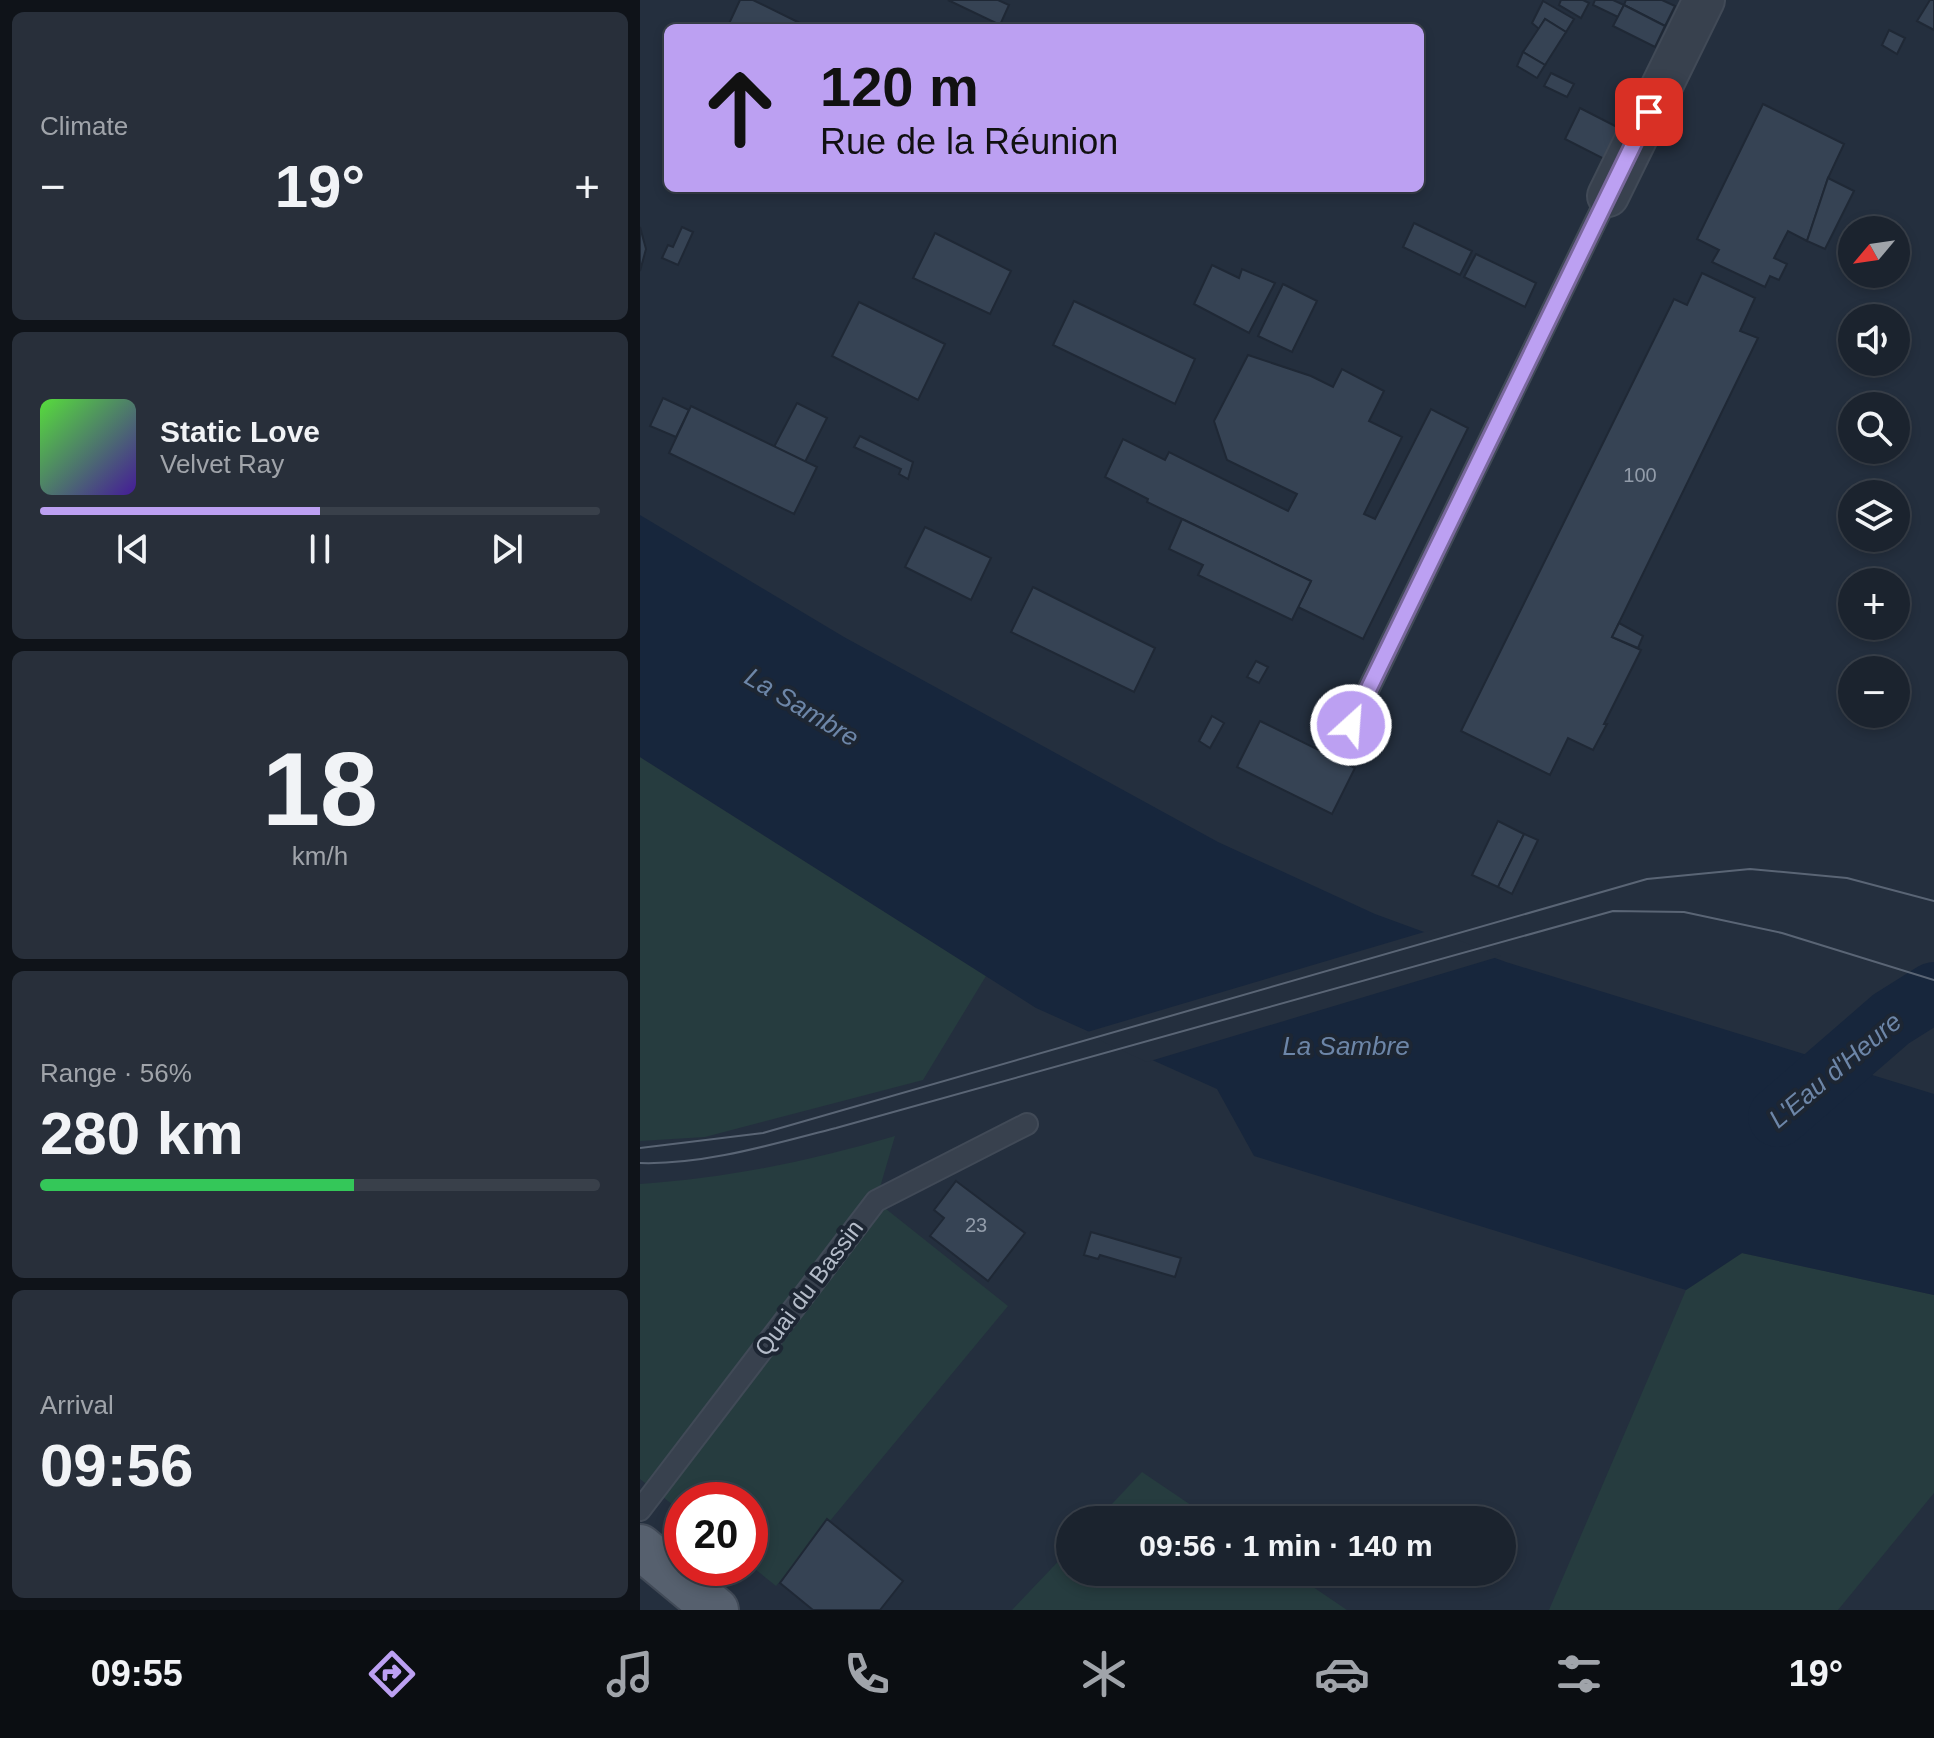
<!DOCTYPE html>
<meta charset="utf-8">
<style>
body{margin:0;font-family:Helvetica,sans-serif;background:#282f3a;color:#f1f3f6;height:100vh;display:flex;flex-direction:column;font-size:30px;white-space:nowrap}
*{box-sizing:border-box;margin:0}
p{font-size:26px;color:#a0a4aa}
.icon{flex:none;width:44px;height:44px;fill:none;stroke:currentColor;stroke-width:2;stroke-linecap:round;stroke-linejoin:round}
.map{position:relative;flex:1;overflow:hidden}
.side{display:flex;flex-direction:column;gap:12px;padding:12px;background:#0f1319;width:640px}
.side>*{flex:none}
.hud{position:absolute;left:24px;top:24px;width:760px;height:168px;border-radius:12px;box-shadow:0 4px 12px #0003,0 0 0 2px #39404a;background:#bca0f2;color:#111;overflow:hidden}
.needle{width:52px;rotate:241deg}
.controls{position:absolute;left:1198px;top:216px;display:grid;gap:16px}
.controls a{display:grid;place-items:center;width:72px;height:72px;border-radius:50%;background:#1b232e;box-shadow:0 4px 12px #0003,0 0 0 2px #39404a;font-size:40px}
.speed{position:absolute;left:24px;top:1482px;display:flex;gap:16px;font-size:40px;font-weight:700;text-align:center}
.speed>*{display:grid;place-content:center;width:104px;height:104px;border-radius:50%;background:#1b232e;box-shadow:0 4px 12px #0003,0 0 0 2px #39404a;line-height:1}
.speed .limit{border:12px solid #d22;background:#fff;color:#111}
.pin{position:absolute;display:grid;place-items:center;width:68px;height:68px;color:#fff;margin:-34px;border-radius:16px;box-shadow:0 4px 12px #0006}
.me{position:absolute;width:88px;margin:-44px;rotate:26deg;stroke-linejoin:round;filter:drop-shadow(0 0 6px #0008)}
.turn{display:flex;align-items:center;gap:28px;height:168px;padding:0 24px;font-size:36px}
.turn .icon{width:104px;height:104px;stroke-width:2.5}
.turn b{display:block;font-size:56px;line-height:68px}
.big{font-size:60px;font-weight:800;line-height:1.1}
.side .card{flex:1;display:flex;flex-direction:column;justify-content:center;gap:12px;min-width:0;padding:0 28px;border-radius:12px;background:#282f3a}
.side .dial{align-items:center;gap:0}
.dial b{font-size:104px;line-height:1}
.song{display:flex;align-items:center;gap:24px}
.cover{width:96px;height:96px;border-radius:12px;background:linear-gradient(135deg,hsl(110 70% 55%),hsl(260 70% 35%))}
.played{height:8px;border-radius:4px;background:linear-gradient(90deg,#bca0f2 50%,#39404a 50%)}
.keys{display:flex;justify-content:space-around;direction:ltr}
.heat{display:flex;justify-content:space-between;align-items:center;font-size:44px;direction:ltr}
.charge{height:12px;border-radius:6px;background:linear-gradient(90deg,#34c759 56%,#39404a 0)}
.trip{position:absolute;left:416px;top:1506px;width:460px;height:80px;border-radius:40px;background:#1b232e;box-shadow:0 4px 12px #0003,0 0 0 2px #39404a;font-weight:800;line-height:80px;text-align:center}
.dock{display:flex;height:128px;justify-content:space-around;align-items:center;background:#0b0e12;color:#a0a4aa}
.dock .icon{width:56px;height:56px}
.dock .active{color:#bca0f2}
.dock b{font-size:36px;color:#f1f3f6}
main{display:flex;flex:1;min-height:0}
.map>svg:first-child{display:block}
</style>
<main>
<section class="side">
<div class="card"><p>Climate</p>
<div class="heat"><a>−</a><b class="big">19°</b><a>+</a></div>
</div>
<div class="card">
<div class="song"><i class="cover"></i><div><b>Static Love</b><p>Velvet Ray</p></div></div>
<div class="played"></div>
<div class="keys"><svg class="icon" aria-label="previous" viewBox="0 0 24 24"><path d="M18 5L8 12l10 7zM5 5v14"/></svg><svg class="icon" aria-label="pause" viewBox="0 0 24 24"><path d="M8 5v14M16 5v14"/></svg><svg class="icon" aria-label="next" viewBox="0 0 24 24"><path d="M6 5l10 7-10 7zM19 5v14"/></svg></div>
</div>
<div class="card dial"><b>18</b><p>km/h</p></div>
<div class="card"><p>Range · 56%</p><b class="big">280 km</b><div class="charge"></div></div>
<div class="card"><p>Arrival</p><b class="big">09:56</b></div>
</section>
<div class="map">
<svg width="1294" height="1610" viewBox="0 0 1294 1610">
<rect width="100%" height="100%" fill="#242f3e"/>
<g fill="#263c3f">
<polygon points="0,757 346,976 283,1080 65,1137 0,1141"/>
<path d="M255,1136L236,1201L368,1306L136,1586L110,1565V1500H42V1512L0,1479V1184C87,1178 171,1161 255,1136Z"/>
<polygon points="1102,1253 1294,1295 1294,1493 1198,1610 909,1610 1046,1290"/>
<polygon points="502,1472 573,1520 457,1520"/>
<polygon points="430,1549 430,1572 651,1572 707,1610 372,1610"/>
</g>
<polygon fill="#17263c" points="0,515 204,637 578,842 735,914 866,962 1294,1094 1294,1295 1102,1253 1046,1290 614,1156 577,1089 396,1008 0,757"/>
<polygon fill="#242f3e" points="791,930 861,956 507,1062 444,1033"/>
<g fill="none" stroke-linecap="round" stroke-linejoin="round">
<polyline stroke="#17263c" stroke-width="60" points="1138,1117 1251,1019 1294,992"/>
</g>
<g fill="#364354" stroke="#1f2835" stroke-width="2">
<polygon points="100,0 113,0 170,28 87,28"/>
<polygon points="308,0 358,0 369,5 360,25"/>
<polygon points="921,0 943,0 949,3 941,18 919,5"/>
<polygon points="955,0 973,0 984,5 978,17 953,5"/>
<polygon points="986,0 1022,0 1035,6 1025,26 984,5"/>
<polygon points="1290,0 1294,0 1294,30 1277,21"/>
<polygon points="903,1 934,19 926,32 905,19 899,29 892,23"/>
<polygon points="984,5 1025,26 1015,47 973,26"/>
<polygon points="905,19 926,32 905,65 883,52"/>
<polygon points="1249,30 1265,38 1257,54 1242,45"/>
<polygon points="883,52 905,65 897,78 877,66"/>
<polygon points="911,73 934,84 927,97 904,86"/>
<polygon points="1123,104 1204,144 1188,178 1167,241 1148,231 1134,258 1147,264 1139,280 1130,276 1125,287 1072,262 1079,250 1057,239"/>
<polygon points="940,108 983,130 968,161 925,139"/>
<polygon points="1188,178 1214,191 1185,249 1167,241"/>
<polygon points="774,223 832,251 820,275 763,247"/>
<polygon points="0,227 6,249 0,271"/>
<polygon points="42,227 53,232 38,265 22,258 28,245 33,247"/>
<polygon points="295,233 371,271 350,314 273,278"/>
<polygon points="836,254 896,283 885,307 824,277"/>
<polygon points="572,265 599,278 602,269 635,283 609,333 554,304"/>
<polygon points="1062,273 1115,298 1100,331 1118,338 972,637 1001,650 964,724 967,724 953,750 928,738 910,775 821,731 1034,299 1047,305"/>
<polygon points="643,284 677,301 652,352 618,336"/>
<polygon points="434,301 555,359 535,404 413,345"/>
<polygon points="219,302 305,344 278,400 192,356"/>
<polygon points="608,355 671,376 693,387 702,369 744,391 729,421 762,437 724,514 735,519 791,409 828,428 723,639 658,607 671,581 507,502 508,499 465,477 483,439 525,460 529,452 648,511 657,494 587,460 574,421"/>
<polygon points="23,398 49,410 36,437 10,426"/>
<polygon points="157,403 187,418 165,462 134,447"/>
<polygon points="51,406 177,467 154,514 29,453"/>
<polygon points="220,436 273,462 268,479 259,474 261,469 214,447"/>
<polygon points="542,519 671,581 652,620 558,575 563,565 529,549"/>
<polygon points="285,527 351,558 331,600 265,567"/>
<polygon points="393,587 515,648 494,692 371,632"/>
<polygon points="979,623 1003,636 998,648 972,637"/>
<polygon points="616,661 628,667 619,683 607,677"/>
<polygon points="572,716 584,723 570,748 559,741"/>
<polygon points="620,721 715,768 692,814 597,767"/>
<polygon points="858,821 884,834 858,887 832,875"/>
<polygon points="884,834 898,840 872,894 858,887"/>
<polygon points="316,1181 385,1233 348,1281 290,1236 304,1218 294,1210"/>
<polygon points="451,1232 541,1258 535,1277 460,1255 458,1259 444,1255"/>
<polygon points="187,1519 263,1581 240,1610 173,1610 140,1583"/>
</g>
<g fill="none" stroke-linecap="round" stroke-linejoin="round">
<g stroke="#414a57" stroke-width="24">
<g id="lane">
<polyline points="711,725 968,196"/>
<polyline points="0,1510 236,1201 387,1124"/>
</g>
</g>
<g stroke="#414a57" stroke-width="44">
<polyline id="street" points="968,196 1064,0"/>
</g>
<g stroke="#414a57" stroke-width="48">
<polyline id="primary" points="0,1547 76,1610"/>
</g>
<use href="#lane" stroke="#38414e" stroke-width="20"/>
<use href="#street" stroke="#38414e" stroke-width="40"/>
<use href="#primary" stroke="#56606e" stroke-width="44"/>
<g stroke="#5a6575" stroke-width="2">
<polyline points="0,1148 123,1133 1007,879 1110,869 1207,878 1294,901"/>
<path d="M0,1163C65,1165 133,1144 196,1128L973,911L1044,912L1142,933L1294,980"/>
</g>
</g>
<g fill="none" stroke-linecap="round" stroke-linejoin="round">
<g stroke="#7a689d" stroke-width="20">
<polyline id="route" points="711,725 1009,112"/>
</g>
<use href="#route" stroke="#bca0f2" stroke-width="14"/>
</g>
<g text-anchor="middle" stroke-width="8" stroke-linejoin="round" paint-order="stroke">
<g font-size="20" fill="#929caa">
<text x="1000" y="482">100</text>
<text x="336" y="1232">23</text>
</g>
<g font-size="24" fill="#b4bcc9" stroke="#1d2633">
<text transform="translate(169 1288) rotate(-53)" y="8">Quai du Bassin</text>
</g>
<g font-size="26" font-style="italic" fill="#6d86a8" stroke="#1d2633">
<text transform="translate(162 707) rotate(31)" y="9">La Sambre</text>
<text x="706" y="1055">La Sambre</text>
<text transform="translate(1195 1070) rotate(-40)" y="9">L'Eau d'Heure</text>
</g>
</g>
</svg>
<div class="controls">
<a><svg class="needle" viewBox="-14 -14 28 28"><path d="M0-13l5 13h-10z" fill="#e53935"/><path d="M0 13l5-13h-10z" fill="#a0a4aa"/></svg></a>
<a><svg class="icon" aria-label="sound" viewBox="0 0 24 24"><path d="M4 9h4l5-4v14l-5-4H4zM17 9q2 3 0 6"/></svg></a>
<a><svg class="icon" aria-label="search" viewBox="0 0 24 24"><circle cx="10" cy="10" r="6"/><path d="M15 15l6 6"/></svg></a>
<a><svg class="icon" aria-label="layers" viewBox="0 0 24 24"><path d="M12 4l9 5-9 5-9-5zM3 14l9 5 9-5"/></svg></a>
<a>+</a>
<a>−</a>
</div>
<div class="speed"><div class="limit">20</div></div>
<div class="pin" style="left:1009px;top:112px;background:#d93025"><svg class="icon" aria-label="arrive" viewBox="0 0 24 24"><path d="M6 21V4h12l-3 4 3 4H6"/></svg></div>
<svg class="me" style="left:711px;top:725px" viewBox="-20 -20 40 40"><circle r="17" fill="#bca0f2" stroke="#fff" stroke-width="3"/><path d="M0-11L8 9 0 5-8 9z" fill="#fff"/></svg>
<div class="trip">09:56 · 1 min · 140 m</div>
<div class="hud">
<div class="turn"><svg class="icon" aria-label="ahead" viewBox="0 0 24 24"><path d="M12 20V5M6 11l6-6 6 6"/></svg><div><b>120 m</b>Rue de la Réunion</div></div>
</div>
</div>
</main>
<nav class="dock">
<b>09:55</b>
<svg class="icon active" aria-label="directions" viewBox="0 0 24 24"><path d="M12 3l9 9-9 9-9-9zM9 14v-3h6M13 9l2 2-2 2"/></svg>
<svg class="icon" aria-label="music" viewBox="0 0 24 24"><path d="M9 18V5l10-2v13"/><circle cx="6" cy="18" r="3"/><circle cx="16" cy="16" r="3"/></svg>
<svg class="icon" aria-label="phone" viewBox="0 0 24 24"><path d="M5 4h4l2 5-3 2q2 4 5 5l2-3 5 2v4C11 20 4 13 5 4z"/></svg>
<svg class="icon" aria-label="climate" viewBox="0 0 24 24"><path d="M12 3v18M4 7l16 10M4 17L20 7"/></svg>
<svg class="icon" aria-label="car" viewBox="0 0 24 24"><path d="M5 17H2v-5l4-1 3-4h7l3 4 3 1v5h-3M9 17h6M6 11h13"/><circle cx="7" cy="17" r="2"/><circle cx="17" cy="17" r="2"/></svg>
<svg class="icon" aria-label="filters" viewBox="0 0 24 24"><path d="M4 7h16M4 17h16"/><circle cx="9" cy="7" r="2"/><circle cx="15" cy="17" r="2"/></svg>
<b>19°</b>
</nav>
